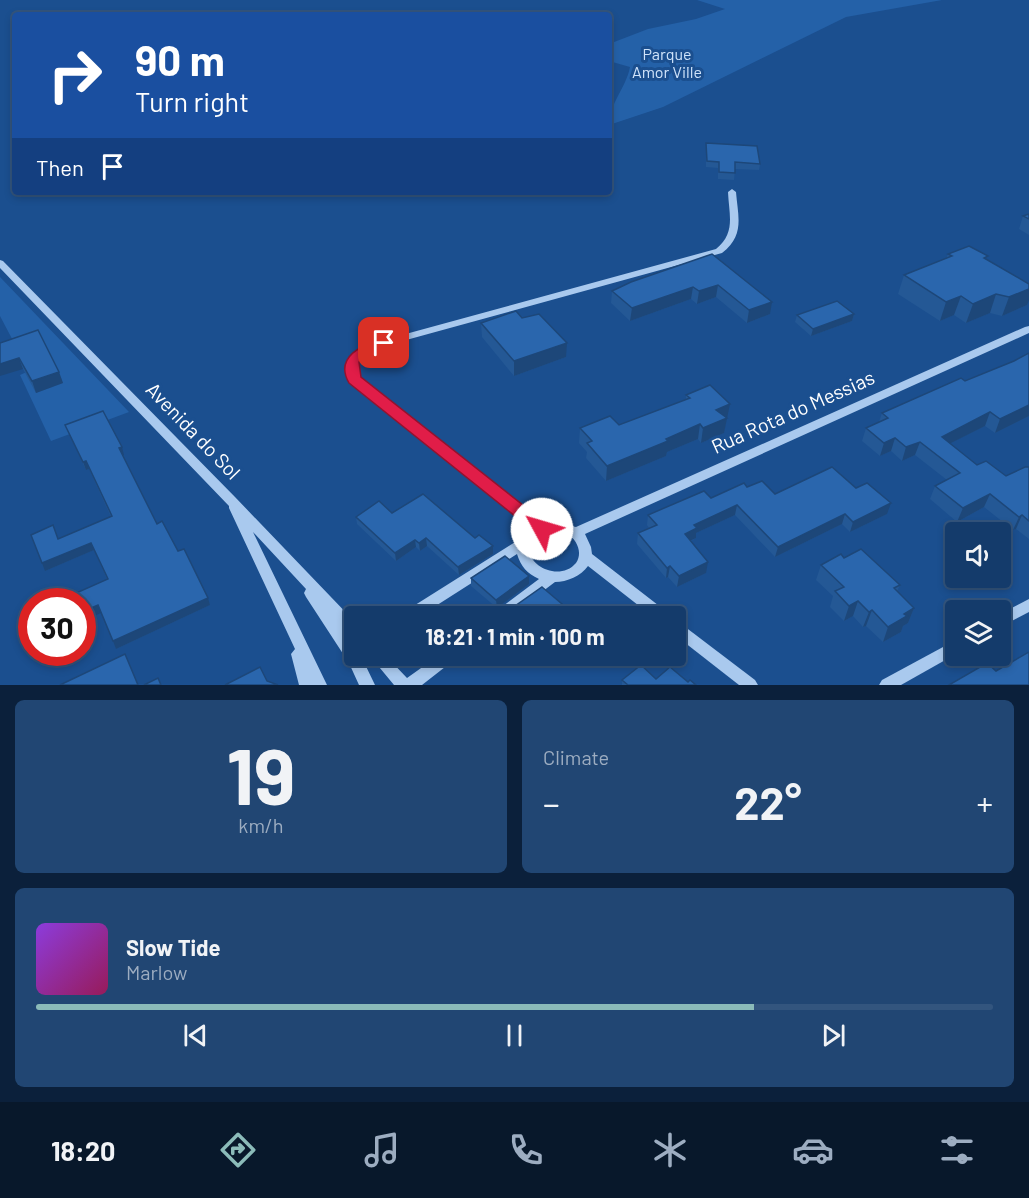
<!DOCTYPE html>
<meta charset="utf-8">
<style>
body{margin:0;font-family:Barlow,sans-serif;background:#214673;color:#f1f3f6;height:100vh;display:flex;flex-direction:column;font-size:22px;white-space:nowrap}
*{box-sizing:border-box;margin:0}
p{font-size:20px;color:#9dadc1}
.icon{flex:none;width:33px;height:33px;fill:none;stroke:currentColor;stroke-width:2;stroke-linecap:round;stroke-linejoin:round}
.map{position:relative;height:685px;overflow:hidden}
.side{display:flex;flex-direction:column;gap:15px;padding:15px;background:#0b203b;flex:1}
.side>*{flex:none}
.banner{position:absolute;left:12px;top:12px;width:600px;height:183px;border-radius:6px;box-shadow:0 3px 9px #0003,0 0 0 2px #33557e;background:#1a4fa0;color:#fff;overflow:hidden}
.fabs{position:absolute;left:945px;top:522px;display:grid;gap:12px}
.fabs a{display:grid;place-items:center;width:66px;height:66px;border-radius:6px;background:#143b6b;box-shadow:0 3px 9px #0003,0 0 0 2px #33557e;font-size:30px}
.speed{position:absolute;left:18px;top:588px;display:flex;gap:12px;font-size:30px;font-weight:700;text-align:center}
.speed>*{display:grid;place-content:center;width:78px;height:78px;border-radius:50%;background:#143b6b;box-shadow:0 3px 9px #0003,0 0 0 2px #33557e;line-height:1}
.speed .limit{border:9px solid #d22;background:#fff;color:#111}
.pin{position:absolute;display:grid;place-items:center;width:51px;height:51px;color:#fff;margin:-26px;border-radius:12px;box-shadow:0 3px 9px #0006}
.me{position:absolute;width:66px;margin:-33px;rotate:309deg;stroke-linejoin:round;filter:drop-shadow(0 0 4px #0008)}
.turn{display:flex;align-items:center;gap:21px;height:126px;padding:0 24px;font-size:27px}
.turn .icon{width:78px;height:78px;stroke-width:2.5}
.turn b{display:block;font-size:42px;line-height:51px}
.then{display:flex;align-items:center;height:57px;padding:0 24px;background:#0003;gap:12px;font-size:22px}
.big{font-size:45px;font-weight:700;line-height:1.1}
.side .tile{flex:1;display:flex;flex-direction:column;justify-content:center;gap:9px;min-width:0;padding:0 21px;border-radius:9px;background:#214673}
.side .dial{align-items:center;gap:0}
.dial b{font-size:78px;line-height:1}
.song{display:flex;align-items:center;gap:18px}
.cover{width:72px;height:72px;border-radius:9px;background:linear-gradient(135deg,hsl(270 70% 55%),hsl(330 70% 35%))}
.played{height:6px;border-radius:3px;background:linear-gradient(90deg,#8bbbb9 75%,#33557e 75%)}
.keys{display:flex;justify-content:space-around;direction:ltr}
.heat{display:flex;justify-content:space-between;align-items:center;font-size:33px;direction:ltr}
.side .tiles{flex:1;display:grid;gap:15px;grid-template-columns:1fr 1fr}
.tile:last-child{grid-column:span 2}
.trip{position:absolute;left:344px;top:606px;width:342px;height:60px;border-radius:6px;background:#143b6b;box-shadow:0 3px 9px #0003,0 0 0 2px #33557e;font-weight:700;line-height:60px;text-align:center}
.tab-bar{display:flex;height:96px;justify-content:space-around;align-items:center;background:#08182b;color:#9dadc1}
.tab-bar .icon{width:42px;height:42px}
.tab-bar .on{color:#8bbbb9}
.tab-bar b{font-size:27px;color:#f1f3f6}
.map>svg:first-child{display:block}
</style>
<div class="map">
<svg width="1029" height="685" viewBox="0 0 1029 685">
<rect width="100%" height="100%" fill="#1b4f8f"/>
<g fill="#2461a8">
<path d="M697,0H942L846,17L663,107L609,125C609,104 626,88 630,67L609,61V44L648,29L696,19L725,9Z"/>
<polygon points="0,277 129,412 51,441 20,375 29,371 0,316"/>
</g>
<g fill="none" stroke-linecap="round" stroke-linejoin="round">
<g fill="#a9c9ee" fill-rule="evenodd">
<path d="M732,189L736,192C738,217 745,235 722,253L388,345C364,354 346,362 368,386L545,524L553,522L576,527L1025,327L1029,326V333L585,534L591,547L592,554L667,612L669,616H652L588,566C581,576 567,582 555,582L510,616H493L495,612L539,579C527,573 521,567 517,554L420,616H402L404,612L520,539L532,528L360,392C334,362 350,352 380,341L716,249C736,233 729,215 728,192ZM553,532C557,532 563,532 567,534C577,539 583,553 576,563C554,589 500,549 553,532Z"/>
<polygon points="0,260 3,261 235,497 354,621 354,637 349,635 343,629 354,645 354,656 361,656 375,685 359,685 349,663 306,597 304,593 306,589 253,532 327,685 299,685 291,654 295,649 229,508 229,506 0,268"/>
<polygon points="1029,599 1029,612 1000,627 1000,614"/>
<polygon points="675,621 680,623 755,680 758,685 739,685 675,635"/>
<polygon points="956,640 956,654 901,685 879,685 882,680"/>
<polygon points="370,656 386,656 407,678 438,656 456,656 454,660 422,685 394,685"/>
</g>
</g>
<g fill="#245895">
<polygon points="706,143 760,164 759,170 735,169 734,180 718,179 718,168 706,167"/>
<polygon points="1029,214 1029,235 1019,229 1023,216"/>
<polygon points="712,254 770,314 747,323 716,297 697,304 691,299 630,321 611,303 612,291"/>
<polygon points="948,254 987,259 1027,305 1002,316 990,313 966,323 954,315 940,321 898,294 904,275 946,259"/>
<polygon points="854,314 852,321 811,336 795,322 797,315"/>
<polygon points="522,318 566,357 514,376 482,337 481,323"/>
<polygon points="0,343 59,372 63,383 36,393 23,369"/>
<polygon points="1029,353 1029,416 995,433 985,426 950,443 977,465 1006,476 1029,467 1029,539 1016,529 1013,530 984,507 957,522 930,499 935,486 947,480 915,455 902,461 891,451 880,456 862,441 866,428 879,422 882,413 1014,361"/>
<polygon points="686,395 728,419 726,419 724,433 701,443 698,439 667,452 666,456 606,481 586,458 587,452 579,443 580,428 619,425 686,400"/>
<polygon points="65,425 124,455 122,455 157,524 178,551 210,605 116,649 107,579 94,550 45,571 111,517 89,469 86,470"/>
<polygon points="747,487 775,494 856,488 887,514 850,532 842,524 775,557 735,515 696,533 696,538 691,541 706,573 677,587 668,577 666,578 637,544 638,533 649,528 647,525 648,515 711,498"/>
<polygon points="392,513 475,538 493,546 493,554 459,575 427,546 420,551 416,547 396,561 357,524 356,517"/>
<polygon points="844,558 900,585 897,591 914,608 908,623 903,626 901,632 883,642 866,626 863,627 853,616 844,621 830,607 833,596 816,580 821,565"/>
<polygon points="471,578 529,584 497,608 471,586"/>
<polygon points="508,611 562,612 557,616 508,616"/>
<polygon points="656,679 688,682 696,685 622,685 622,680"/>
</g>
<g fill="#1d4779">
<polygon points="718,285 716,297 697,304 699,291"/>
<polygon points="693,287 691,299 630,321 632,308"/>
<polygon points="1029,289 1029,300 1027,305 1002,316 1009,297"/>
<polygon points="996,294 990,313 966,323 973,304"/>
<polygon points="961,296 954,315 940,321 946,302"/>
<polygon points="772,302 770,314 747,323 749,310"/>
<polygon points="854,314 852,321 811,336 813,329"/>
<polygon points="567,343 566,357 514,376 514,361"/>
<polygon points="19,358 23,369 0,376 0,364"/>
<polygon points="59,372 63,383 36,393 32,381"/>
<polygon points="730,404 724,433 701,443 703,428 716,410"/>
<polygon points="1029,405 1029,416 995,433 1000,419"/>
<polygon points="990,412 985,426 937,450 942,437"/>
<polygon points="700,424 698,439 667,452 666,456 606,481 607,466 666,439"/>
<polygon points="895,438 891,451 880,456 884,443"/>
<polygon points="920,442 915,455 902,461 906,447"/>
<polygon points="122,447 124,455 121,456 119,448"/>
<polygon points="86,461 89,469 86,470 83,462"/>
<polygon points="990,494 984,507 957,522 963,508"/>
<polygon points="891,503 887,514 850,532 853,522"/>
<polygon points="737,505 735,515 696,533 696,538 683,544 685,534 694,525"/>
<polygon points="845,514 842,524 775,557 778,547"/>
<polygon points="1022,515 1016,529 1013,530 1019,517"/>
<polygon points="426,538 427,546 420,551 419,543"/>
<polygon points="415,540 416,547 396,561 395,553"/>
<polygon points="91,543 94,550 45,571 42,563"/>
<polygon points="493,546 493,554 459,575 458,567"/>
<polygon points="708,562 706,573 677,587 679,576"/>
<polygon points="670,566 668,577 666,578 667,568"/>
<polygon points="529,576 529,584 497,608 496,600"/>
<polygon points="208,598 210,605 116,649 113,641"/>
<polygon points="858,601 853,616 844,621 849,606"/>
<polygon points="562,604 562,612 557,616 547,616"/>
<polygon points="98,605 101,613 82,621 82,612"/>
<polygon points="914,608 908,623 903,626 901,632 883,642 888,627 904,614"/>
<polygon points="872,610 866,626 863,627 869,612"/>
</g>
<g fill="#2a66ad" stroke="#1d4779" stroke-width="1.5">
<polygon points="706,143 757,146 760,164 735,162 735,173 719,172 719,162 707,161"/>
<polygon points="1029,214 1029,219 1023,216"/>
<polygon points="969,246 988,256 984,258 1029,284 1029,289 1009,297 996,294 973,304 961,296 946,302 904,275 952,256 948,254"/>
<polygon points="712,254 772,302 749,310 718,285 699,291 693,287 632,308 612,291 631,282"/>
<polygon points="837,301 854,314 813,329 797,315"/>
<polygon points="516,311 522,318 539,314 567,343 514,361 481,323"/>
<polygon points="38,330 59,372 32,381 19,358 0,364 0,343"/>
<polygon points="1029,353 1029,405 1000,419 990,412 942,437 977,465 986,461 1006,476 1025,467 1029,467 1029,521 1022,515 1019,517 990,494 963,508 935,486 960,473 920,442 906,447 895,438 884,443 866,428 888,418 882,413 961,378 965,381 1014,361"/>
<polygon points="710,385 730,404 716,410 727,418 703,428 700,424 666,439 668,441 607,466 587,443 592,441 580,428 610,416 619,425 690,398 686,395"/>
<polygon points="103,411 122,447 119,448 157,524 162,521 178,551 184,549 208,598 113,641 98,605 82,612 82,602 56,602 108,579 91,543 42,563 31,535 53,525 58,539 112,516 86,461 83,462 65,425"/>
<polygon points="832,467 856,488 867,483 891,503 853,522 845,514 778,547 737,505 694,525 697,528 685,534 708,562 679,576 670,566 667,568 638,533 657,525 648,515 704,491 711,498 744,483 747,487 762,481 775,494"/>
<polygon points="423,494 475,538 479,535 493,546 458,567 426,538 419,543 415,540 395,553 356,517 379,501 392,513"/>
<polygon points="861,549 900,585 894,588 914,608 904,614 907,616 888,627 872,610 869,612 858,601 849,606 835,591 844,587 821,565 841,554 844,558"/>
<polygon points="505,556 529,576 496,600 471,578"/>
<polygon points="542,587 562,604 547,616 515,616 508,611"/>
<polygon points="1029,652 1029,685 949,685 987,663 996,671"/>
<polygon points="125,654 138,685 60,685"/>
<polygon points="641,665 656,679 670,667 688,682 690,680 696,685 628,685 622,680"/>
<polygon points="260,667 267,681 278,685 225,685"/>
<polygon points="158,678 161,685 144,685"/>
</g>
<path fill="#e11d48" stroke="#92132f" stroke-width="1.5" d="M384,339L389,340L391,343L389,346L364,357L359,362L361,377L547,524L550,529L547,533L542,535L536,533L349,383C334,357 362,344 384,339Z"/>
<g text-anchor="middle" stroke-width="6" stroke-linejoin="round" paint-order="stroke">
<g font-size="16" fill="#cfe3fa" stroke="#1b4f8f">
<text x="667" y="60">Parque<tspan x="667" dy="18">Amor Ville</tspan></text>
</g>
<g font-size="20" fill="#fff" stroke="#1b4f8f">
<text transform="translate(793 412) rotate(-24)" y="7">Rua Rota do Messias</text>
<text transform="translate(193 431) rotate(46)" y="7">Avenida do Sol</text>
</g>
</g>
</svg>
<div class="fabs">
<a><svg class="icon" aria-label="sound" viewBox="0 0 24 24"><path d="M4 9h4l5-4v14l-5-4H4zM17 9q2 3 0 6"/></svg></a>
<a><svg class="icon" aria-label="layers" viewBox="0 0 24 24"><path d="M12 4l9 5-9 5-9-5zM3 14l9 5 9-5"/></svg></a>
</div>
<div class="speed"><div class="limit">30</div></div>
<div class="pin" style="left:384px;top:343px;background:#d93025"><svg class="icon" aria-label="arrive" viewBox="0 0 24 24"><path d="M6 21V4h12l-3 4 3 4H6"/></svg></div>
<svg class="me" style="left:542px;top:529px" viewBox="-20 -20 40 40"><circle r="19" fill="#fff"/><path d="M0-13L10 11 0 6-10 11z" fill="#e11d48"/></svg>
<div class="trip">18:21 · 1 min · 100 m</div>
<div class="banner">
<div class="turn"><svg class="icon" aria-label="right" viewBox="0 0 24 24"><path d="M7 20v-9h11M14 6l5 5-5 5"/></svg><div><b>90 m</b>Turn right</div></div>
<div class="then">Then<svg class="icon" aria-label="arrive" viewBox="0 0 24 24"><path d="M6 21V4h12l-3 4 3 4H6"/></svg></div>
</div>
</div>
<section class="side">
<div class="tiles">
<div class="tile dial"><b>19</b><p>km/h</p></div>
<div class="tile"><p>Climate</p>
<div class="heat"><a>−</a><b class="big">22°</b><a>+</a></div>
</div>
<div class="tile">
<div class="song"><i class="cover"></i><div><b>Slow Tide</b><p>Marlow</p></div></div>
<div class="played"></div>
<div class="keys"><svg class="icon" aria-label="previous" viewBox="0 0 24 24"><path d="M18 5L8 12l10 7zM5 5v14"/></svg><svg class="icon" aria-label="pause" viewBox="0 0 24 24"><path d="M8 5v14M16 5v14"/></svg><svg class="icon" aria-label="next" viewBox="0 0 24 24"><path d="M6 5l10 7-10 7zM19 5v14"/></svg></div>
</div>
</div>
</section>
<nav class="tab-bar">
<b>18:20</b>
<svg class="icon on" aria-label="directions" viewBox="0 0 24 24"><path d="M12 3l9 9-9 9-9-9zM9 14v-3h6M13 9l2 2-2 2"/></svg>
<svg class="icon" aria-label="music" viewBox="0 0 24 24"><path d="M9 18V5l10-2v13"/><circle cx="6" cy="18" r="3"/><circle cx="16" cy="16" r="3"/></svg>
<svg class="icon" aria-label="phone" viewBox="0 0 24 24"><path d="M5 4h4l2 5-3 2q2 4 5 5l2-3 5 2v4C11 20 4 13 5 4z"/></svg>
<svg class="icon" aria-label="climate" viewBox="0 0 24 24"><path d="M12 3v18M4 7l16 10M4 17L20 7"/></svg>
<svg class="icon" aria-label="car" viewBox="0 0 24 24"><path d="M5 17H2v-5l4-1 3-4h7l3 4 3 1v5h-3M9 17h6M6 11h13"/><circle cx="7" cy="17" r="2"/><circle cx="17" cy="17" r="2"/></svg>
<svg class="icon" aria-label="filters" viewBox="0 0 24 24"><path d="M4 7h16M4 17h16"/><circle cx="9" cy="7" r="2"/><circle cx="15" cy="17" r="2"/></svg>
</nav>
